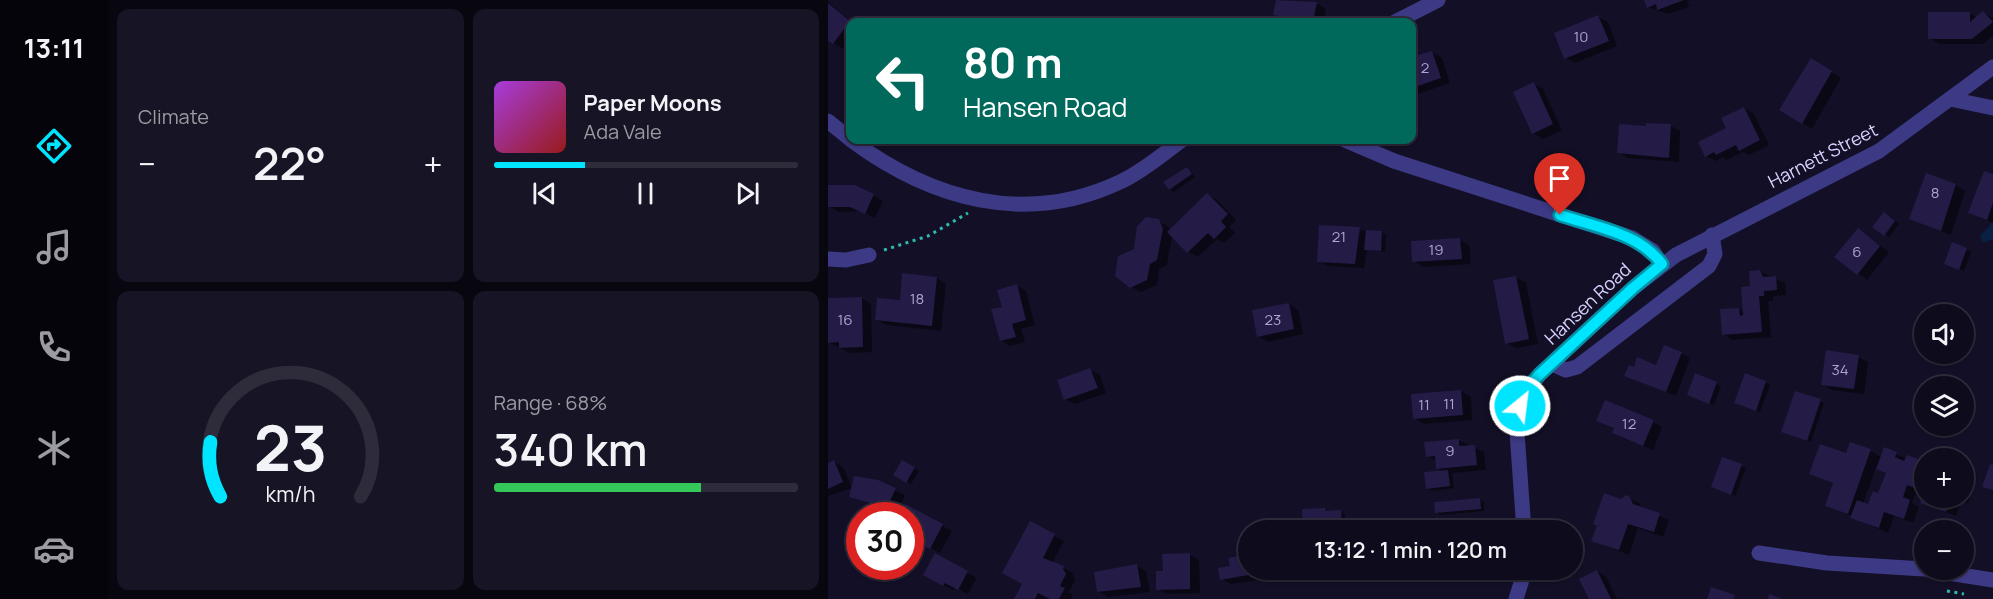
<!DOCTYPE html>
<meta charset="utf-8">
<style>
body{margin:0;font-family:Manrope,sans-serif;background:#171425;color:#f1f3f6;height:100vh;display:flex;flex-direction:column;font-size:22px;white-space:nowrap}
*{box-sizing:border-box;margin:0}
p{font-size:20px;color:#9b9ba3}
.icon{flex:none;width:33px;height:33px;fill:none;stroke:currentColor;stroke-width:2;stroke-linecap:round;stroke-linejoin:round}
.map{position:relative;flex:1;overflow:hidden}
.drawer{display:flex;flex-direction:column;gap:9px;padding:9px;background:#08060f;width:720px}
.drawer>*{flex:none}
.hud{position:absolute;left:18px;top:18px;width:570px;height:126px;border-radius:12px;box-shadow:0 2px 4px #0004,0 0 0 2px #2e2b3b;background:#00695c;color:#fff;overflow:hidden}
.buttons{position:absolute;left:1086px;top:304px;display:grid;gap:12px}
.buttons a{display:grid;place-items:center;width:60px;height:60px;border-radius:50%;background:#0e0b1c;box-shadow:0 2px 4px #0004,0 0 0 2px #2e2b3b;font-size:30px}
.speed{position:absolute;left:18px;top:502px;display:flex;gap:12px;font-size:30px;font-weight:700;text-align:center}
.speed>*{display:grid;place-content:center;width:78px;height:78px;border-radius:50%;background:#0e0b1c;box-shadow:0 2px 4px #0004,0 0 0 2px #2e2b3b;line-height:1}
.speed .limit{border:9px solid #d22;background:#fff;color:#111}
.pin{position:absolute;display:grid;place-items:center;width:51px;height:51px;color:#fff;margin:-62px -26px;border-radius:50% 50% 50% 0;rotate:-45deg;box-shadow:0 0 6px #0007}
.pin .icon{rotate:45deg}
.me{position:absolute;width:66px;margin:-33px;rotate:29deg;stroke-linejoin:round;filter:drop-shadow(0 0 4px #0008)}
.turn{display:flex;align-items:center;gap:21px;height:126px;padding:0 18px;font-size:27px}
.turn .icon{width:78px;height:78px;stroke-width:2.5}
.turn b{display:block;font-size:42px;line-height:51px}
.big{font-size:45px;font-weight:600;line-height:1.1}
.drawer .widget{flex:1;display:flex;flex-direction:column;justify-content:center;gap:9px;min-width:0;padding:0 21px;border-radius:12px;background:#171425}
.drawer .dial{align-items:center;gap:0}
.dial svg{height:156px;overflow:visible;fill:none;stroke:#2e2b3b;stroke-width:7;stroke-linecap:round;text-anchor:middle}
.dial text{fill:#f1f3f6;stroke:none}
.song{display:flex;align-items:center;gap:18px}
.cover{width:72px;height:72px;border-radius:9px;background:linear-gradient(135deg,hsl(280 70% 55%),hsl(0 70% 35%))}
.played{height:6px;border-radius:3px;background:linear-gradient(90deg,#00e5ff 30%,#2e2b3b 30%)}
.keys{display:flex;justify-content:space-around;direction:ltr}
.heat{display:flex;justify-content:space-between;align-items:center;font-size:33px;direction:ltr}
.charge{height:9px;border-radius:4px;background:linear-gradient(90deg,#34c759 68%,#2e2b3b 0)}
.drawer .tiles{flex:1;display:grid;gap:9px;grid-template-columns:repeat(2,1fr)}
.trip{position:absolute;left:410px;top:520px;width:345px;height:60px;border-radius:30px;background:#0e0b1c;box-shadow:0 2px 4px #0004,0 0 0 2px #2e2b3b;font-weight:600;line-height:60px;text-align:center}
main{display:flex;flex:1;min-height:0}
.tab-bar{display:flex;flex-direction:column;width:108px;justify-content:space-around;align-items:center;background:#06040b;color:#9b9ba3}
.tab-bar .icon{width:42px;height:42px}
.tab-bar .selected{color:#00e5ff}
.tab-bar b{font-size:27px;color:#f1f3f6}
.map>svg:first-child{display:block}
</style>
<main>
<nav class="tab-bar">
<b>13:11</b>
<svg class="icon selected" aria-label="directions" viewBox="0 0 24 24"><path d="M12 3l9 9-9 9-9-9zM9 14v-3h6M13 9l2 2-2 2"/></svg>
<svg class="icon" aria-label="music" viewBox="0 0 24 24"><path d="M9 18V5l10-2v13"/><circle cx="6" cy="18" r="3"/><circle cx="16" cy="16" r="3"/></svg>
<svg class="icon" aria-label="phone" viewBox="0 0 24 24"><path d="M5 4h4l2 5-3 2q2 4 5 5l2-3 5 2v4C11 20 4 13 5 4z"/></svg>
<svg class="icon" aria-label="climate" viewBox="0 0 24 24"><path d="M12 3v18M4 7l16 10M4 17L20 7"/></svg>
<svg class="icon" aria-label="car" viewBox="0 0 24 24"><path d="M5 17H2v-5l4-1 3-4h7l3 4 3 1v5h-3M9 17h6M6 11h13"/><circle cx="7" cy="17" r="2"/><circle cx="17" cy="17" r="2"/></svg>
</nav>
<section class="drawer">
<div class="tiles">
<div class="widget"><p>Climate</p>
<div class="heat"><a>−</a><b class="big">22°</b><a>+</a></div>
</div>
<div class="widget">
<div class="song"><i class="cover"></i><div><b>Paper Moons</b><p>Ada Vale</p></div></div>
<div class="played"></div>
<div class="keys"><svg class="icon" aria-label="previous" viewBox="0 0 24 24"><path d="M18 5L8 12l10 7zM5 5v14"/></svg><svg class="icon" aria-label="pause" viewBox="0 0 24 24"><path d="M8 5v14M16 5v14"/></svg><svg class="icon" aria-label="next" viewBox="0 0 24 24"><path d="M6 5l10 7-10 7zM19 5v14"/></svg></div>
</div>
<div class="widget dial"><svg viewBox="0 0 100 80">
<path d="M14 69A42 42 0 1 1 86 69"/>
<path d="M14 69A42 42 0 0 1 9 41" stroke="#00e5ff"/>
<text x="50" y="56" font-size="32" font-weight="700">23</text>
<text x="50" y="72" font-size="11">km/h</text>
</svg></div>
<div class="widget"><p>Range · 68%</p><b class="big">340 km</b><div class="charge"></div></div>
</div>
</section>
<div class="map">
<svg width="1165" height="599" viewBox="0 0 1165 599">
<rect width="100%" height="100%" fill="#130f26"/>
<polygon fill="#0a1f44" points="1165,222 1165,239 1155,243 1152,236"/>
<g fill="#0007" fill-rule="evenodd">
<polygon points="450,0 488,3 498,9 495,22 467,22 456,19 447,14"/>
<polygon points="818,0 864,0 859,1 861,7 840,14 820,7"/>
<polygon points="0,2 24,22 22,39 16,49 0,40"/>
<polygon points="1155,13 1165,18 1165,35 1155,44 1111,44 1102,38 1142,14 1149,18"/>
<polygon points="770,17 780,22 789,46 747,63 737,57"/>
<polygon points="604,52 614,58 622,83 584,96 584,59"/>
<polygon points="984,60 1013,78 984,129 953,110"/>
<polygon points="706,84 715,89 734,130 715,139 705,133"/>
<polygon points="916,108 926,114 941,145 921,155 915,152 899,160 895,157 888,161 878,156"/>
<polygon points="843,126 852,131 851,162 800,158 791,152 819,127"/>
<polygon points="359,168 367,177 346,192 342,189"/>
<polygon points="1157,173 1165,176 1165,223 1142,213"/>
<polygon points="1127,185 1137,191 1123,235 1083,218"/>
<polygon points="45,195 55,201 47,218 33,211 11,212 1,206"/>
<polygon points="380,195 389,200 408,220 401,227 407,233 396,243 389,239 370,257 360,252 344,235 339,265 331,269 329,285 313,292 303,287 307,250 330,221 340,226 342,231"/>
<polygon points="1061,216 1071,224 1061,237 1057,234"/>
<polygon points="492,227 554,232 558,235 557,252 539,250 536,268 500,266 490,261"/>
<polygon points="1030,230 1061,252 1039,280 1008,257"/>
<polygon points="632,240 641,245 643,264 595,267 586,261"/>
<polygon points="1125,244 1143,252 1136,271 1122,266"/>
<polygon points="931,271 957,283 958,295 945,296 945,301 940,301 943,337 905,340 895,334 911,309 916,312"/>
<polygon points="688,277 698,283 710,344 688,348 679,343"/>
<polygon points="109,278 118,284 113,331 58,325 48,319"/>
<polygon points="189,286 198,291 207,325 193,329 197,342 182,346 173,340 176,308"/>
<polygon points="34,298 43,304 44,352 22,353 0,342 0,299"/>
<polygon points="461,304 470,310 475,334 440,342 430,336"/>
<polygon points="853,353 862,358 848,396 808,380 807,369 829,366"/>
<polygon points="1030,357 1040,362 1036,394 1004,390 995,384"/>
<polygon points="262,370 272,375 278,393 247,404 237,399"/>
<polygon points="868,375 893,386 886,405 865,397"/>
<polygon points="937,382 942,385 932,412 912,405"/>
<polygon points="633,391 643,397 644,420 596,424 586,418"/>
<polygon points="992,401 996,403 983,442 960,434"/>
<polygon points="770,420 825,422 834,427 825,450 795,438 786,432 787,429"/>
<polygon points="630,440 656,452 658,470 624,473 626,488 603,491 599,488 616,472 610,468 609,461 599,456"/>
<path d="M1057,449L1079,459V457L1096,463V492L1089,490L1084,503L1091,507L1085,523L1066,516L1060,533L999,505L1006,484L983,473L1019,455L1042,451L1054,457ZM1048,467L1059,474L1051,495L1041,506L1035,504Z"/>
<polygon points="895,459 918,468 907,496 889,489"/>
<polygon points="6,462 15,467 24,488 0,496 0,464"/>
<polygon points="75,462 91,471 83,484 67,475"/>
<polygon points="1136,471 1149,477 1140,503 1133,501 1128,516 1094,502 1096,495 1096,498 1136,498"/>
<polygon points="49,482 77,495 69,513 23,497"/>
<polygon points="802,498 812,504 813,508 841,520 835,537 810,528 801,555 765,540 794,501"/>
<polygon points="651,499 656,502 656,511 613,515 609,512"/>
<polygon points="78,506 124,531 112,553 82,537 82,516 72,516"/>
<polygon points="512,511 517,514 517,528 481,530 477,527"/>
<polygon points="202,523 236,541 224,563 245,573 247,580 241,592 245,595 243,599 188,599 196,584"/>
<polygon points="624,525 634,531 583,531 604,531"/>
<polygon points="107,555 149,578 140,594 127,587 125,590 97,575"/>
<polygon points="361,555 371,560 372,593 339,594 330,589 336,573"/>
<polygon points="420,556 420,570 456,570 453,583 437,579 403,584 394,579 403,567"/>
<polygon points="309,566 318,571 322,592 280,597 270,591"/>
<polygon points="488,570 514,570 514,576 498,578"/>
<polygon points="633,570 665,570 661,578 643,570 642,573"/>
<polygon points="769,571 778,577 789,599 762,599"/>
</g>
<g fill="#241b47">
<polygon points="448,0 489,2 485,22 466,22 467,19 445,15"/>
<polygon points="816,0 856,0 829,10 828,4 819,8"/>
<polygon points="0,3 22,21 5,44 0,41"/>
<polygon points="1155,11 1165,22 1144,39 1100,39 1100,12 1142,12 1142,22"/>
<polygon points="770,15 781,41 736,59 726,33"/>
<polygon points="604,51 613,78 584,88 584,57"/>
<polygon points="983,58 1004,71 974,124 951,110"/>
<polygon points="706,82 725,124 704,134 685,92"/>
<polygon points="916,107 932,140 911,151 908,145 888,155 886,152 877,157 870,142 898,128 893,118"/>
<polygon points="818,123 843,124 841,158 789,153 791,124 818,126"/>
<polygon points="359,167 364,174 341,190 335,182"/>
<polygon points="1156,171 1165,174 1165,203 1159,220 1140,213"/>
<polygon points="1098,173 1128,184 1113,231 1081,219"/>
<polygon points="0,185 27,185 46,194 37,214 22,207 0,207"/>
<polygon points="379,193 400,214 393,221 398,227 386,239 380,233 359,253 339,232"/>
<polygon points="1056,212 1067,221 1056,236 1044,227"/>
<polygon points="318,217 331,219 335,229 329,260 322,264 319,280 302,288 287,276 290,256 306,249 309,226"/>
<polygon points="491,225 532,227 527,264 489,262"/>
<polygon points="1030,228 1052,246 1029,275 1006,257"/>
<polygon points="538,230 554,231 553,251 536,250"/>
<polygon points="632,238 634,259 584,262 583,241"/>
<polygon points="1124,242 1139,248 1131,270 1116,264"/>
<polygon points="932,270 935,277 948,276 949,290 936,291 936,296 931,296 934,332 894,335 892,309 911,308 912,316 915,315 913,287 922,286 921,271"/>
<polygon points="74,273 109,277 104,326 47,320 49,298 72,300"/>
<polygon points="688,276 701,339 677,344 665,280"/>
<polygon points="189,284 198,320 184,324 188,337 172,341 163,309 174,307 169,290"/>
<polygon points="34,297 35,347 11,348 11,342 0,343 0,298"/>
<polygon points="461,303 466,329 429,337 424,310"/>
<polygon points="836,345 854,352 838,392 796,376 801,365 806,367 809,357 828,365"/>
<polygon points="998,350 1031,355 1026,389 993,385"/>
<polygon points="262,368 270,388 236,400 229,380"/>
<polygon points="867,373 889,382 881,404 859,395"/>
<polygon points="917,373 938,381 928,411 906,403"/>
<polygon points="633,390 635,415 585,419 583,394"/>
<polygon points="967,391 993,399 979,441 953,432"/>
<polygon points="777,400 826,420 815,446 784,433 786,428 768,421"/>
<polygon points="631,439 631,446 647,445 649,465 608,469 607,456 598,457 596,442"/>
<polygon points="1022,442 1043,449 1020,514 997,506 1005,483 981,474 992,444 1018,453"/>
<polygon points="1056,447 1069,452 1067,457 1076,461 1079,455 1096,461 1096,468 1089,489 1079,485 1075,497 1082,500 1076,519 1056,512 1051,528 1022,518 1029,500 1040,504 1045,491 1050,493 1058,473 1048,469"/>
<polygon points="894,457 914,464 903,495 883,487"/>
<polygon points="6,460 15,482 0,489 0,463"/>
<polygon points="74,460 87,467 78,483 65,475"/>
<polygon points="1162,464 1165,465 1165,490 1154,487"/>
<polygon points="1136,469 1140,471 1136,483"/>
<polygon points="620,470 622,486 598,489 596,472"/>
<polygon points="26,476 50,480 68,488 59,508 21,497"/>
<polygon points="1096,491 1096,498 1123,498 1118,512 1092,503"/>
<polygon points="776,493 793,499 798,495 802,497 805,504 832,513 826,532 800,524 791,550 763,541 769,526 765,524"/>
<polygon points="652,498 653,509 607,513 606,502"/>
<polygon points="77,504 115,524 102,549 82,539 82,516 71,516"/>
<polygon points="497,508 497,511 513,510 514,526 475,528 474,509"/>
<polygon points="608,517 625,524 622,531 581,531 585,522 603,529"/>
<polygon points="202,521 227,534 215,558 236,566 235,569 238,574 232,586 237,588 231,599 222,599 210,593 207,599 186,599 194,584 174,573"/>
<polygon points="107,553 140,571 130,590 117,583 115,586 95,575"/>
<polygon points="362,553 362,589 328,590 328,571 335,571 334,554"/>
<polygon points="420,554 420,570 445,570 443,578 426,574 392,580 390,568 402,566 400,558"/>
<polygon points="309,564 313,587 269,592 266,572"/>
<polygon points="640,570 660,570 657,577"/>
<polygon points="769,570 783,599 761,599 751,579"/>
<polygon points="883,587 907,595 906,599 879,599"/>
<polygon points="941,594 954,599 940,599"/>
</g>
<g fill="none" stroke-linecap="round" stroke-linejoin="round">
<g stroke="#2fb8b0" stroke-width="3" stroke-dasharray="3 4.5" stroke-linecap="butt">
<polyline points="56,250 100,236 140,213"/>
<polyline points="1119,591 1136,594"/>
</g>
<g stroke="#3d3a85" stroke-width="15">
<polyline points="567,22 610,0"/>
<polyline points="1122,99 1165,108"/>
<polyline points="0,121 22,139"/>
<path d="M23,140C104,200 199,227 294,181C315,171 335,154 354,140"/>
<polyline points="517,140 566,161 804,238 825,251 834,265"/>
<polyline points="0,259 18,260 41,255"/>
<polyline points="724,364 738,370 749,367 881,266 887,254 884,235"/>
<polyline points="696,531 688,418 695,397 712,374 805,288 848,255 1051,151 1165,67"/>
<polyline points="931,553 999,563 1096,569"/>
<polyline points="1101,570 1165,580"/>
<polyline points="688,599 697,570"/>
</g>
</g>
<g fill="none" stroke-linecap="round" stroke-linejoin="round">
<g stroke="#0095a6" stroke-width="15">
<path id="route" d="M692,406L701,386L712,374L805,288L834,264C811,233 768,227 732,215"/>
</g>
<use href="#route" stroke="#00e5ff" stroke-width="10"/>
</g>
<g text-anchor="middle" stroke-width="6" stroke-linejoin="round" paint-order="stroke">
<g font-size="15" fill="#aca6d1">
<text x="753" y="42">10</text>
<text x="597" y="73">2</text>
<text x="1107" y="198">8</text>
<text x="511" y="242">21</text>
<text x="608" y="255">19</text>
<text x="1029" y="257">6</text>
<text x="89" y="304">18</text>
<text x="17" y="325">16</text>
<text x="445" y="325">23</text>
<text x="1012" y="375">34</text>
<text x="621" y="409">11</text>
<text x="596" y="410">11</text>
<text x="801" y="429">12</text>
<text x="622" y="456">9</text>
</g>
<g font-size="18" fill="#d9d4ff" stroke="#130f26">
<text transform="translate(995 156) rotate(-27)" y="6">Harnett Street</text>
<text transform="translate(760 304) rotate(-43)" y="6">Hansen Road</text>
</g>
</g>
</svg>
<div class="buttons">
<a><svg class="icon" aria-label="sound" viewBox="0 0 24 24"><path d="M4 9h4l5-4v14l-5-4H4zM17 9q2 3 0 6"/></svg></a>
<a><svg class="icon" aria-label="layers" viewBox="0 0 24 24"><path d="M12 4l9 5-9 5-9-5zM3 14l9 5 9-5"/></svg></a>
<a>+</a>
<a>−</a>
</div>
<div class="speed"><div class="limit">30</div></div>
<div class="pin" style="left:732px;top:215px;background:#d93025"><svg class="icon" aria-label="arrive" viewBox="0 0 24 24"><path d="M6 21V4h12l-3 4 3 4H6"/></svg></div>
<svg class="me" style="left:692px;top:406px" viewBox="-20 -20 40 40"><circle r="17" fill="#00e5ff" stroke="#fff" stroke-width="3"/><path d="M0-11L8 9 0 5-8 9z" fill="#fff"/></svg>
<div class="trip">13:12 · 1 min · 120 m</div>
<div class="hud">
<div class="turn"><svg class="icon" aria-label="left" viewBox="0 0 24 24"><path d="M17 20v-9H6M10 6l-5 5 5 5"/></svg><div><b>80 m</b>Hansen Road</div></div>
</div>
</div>
</main>
